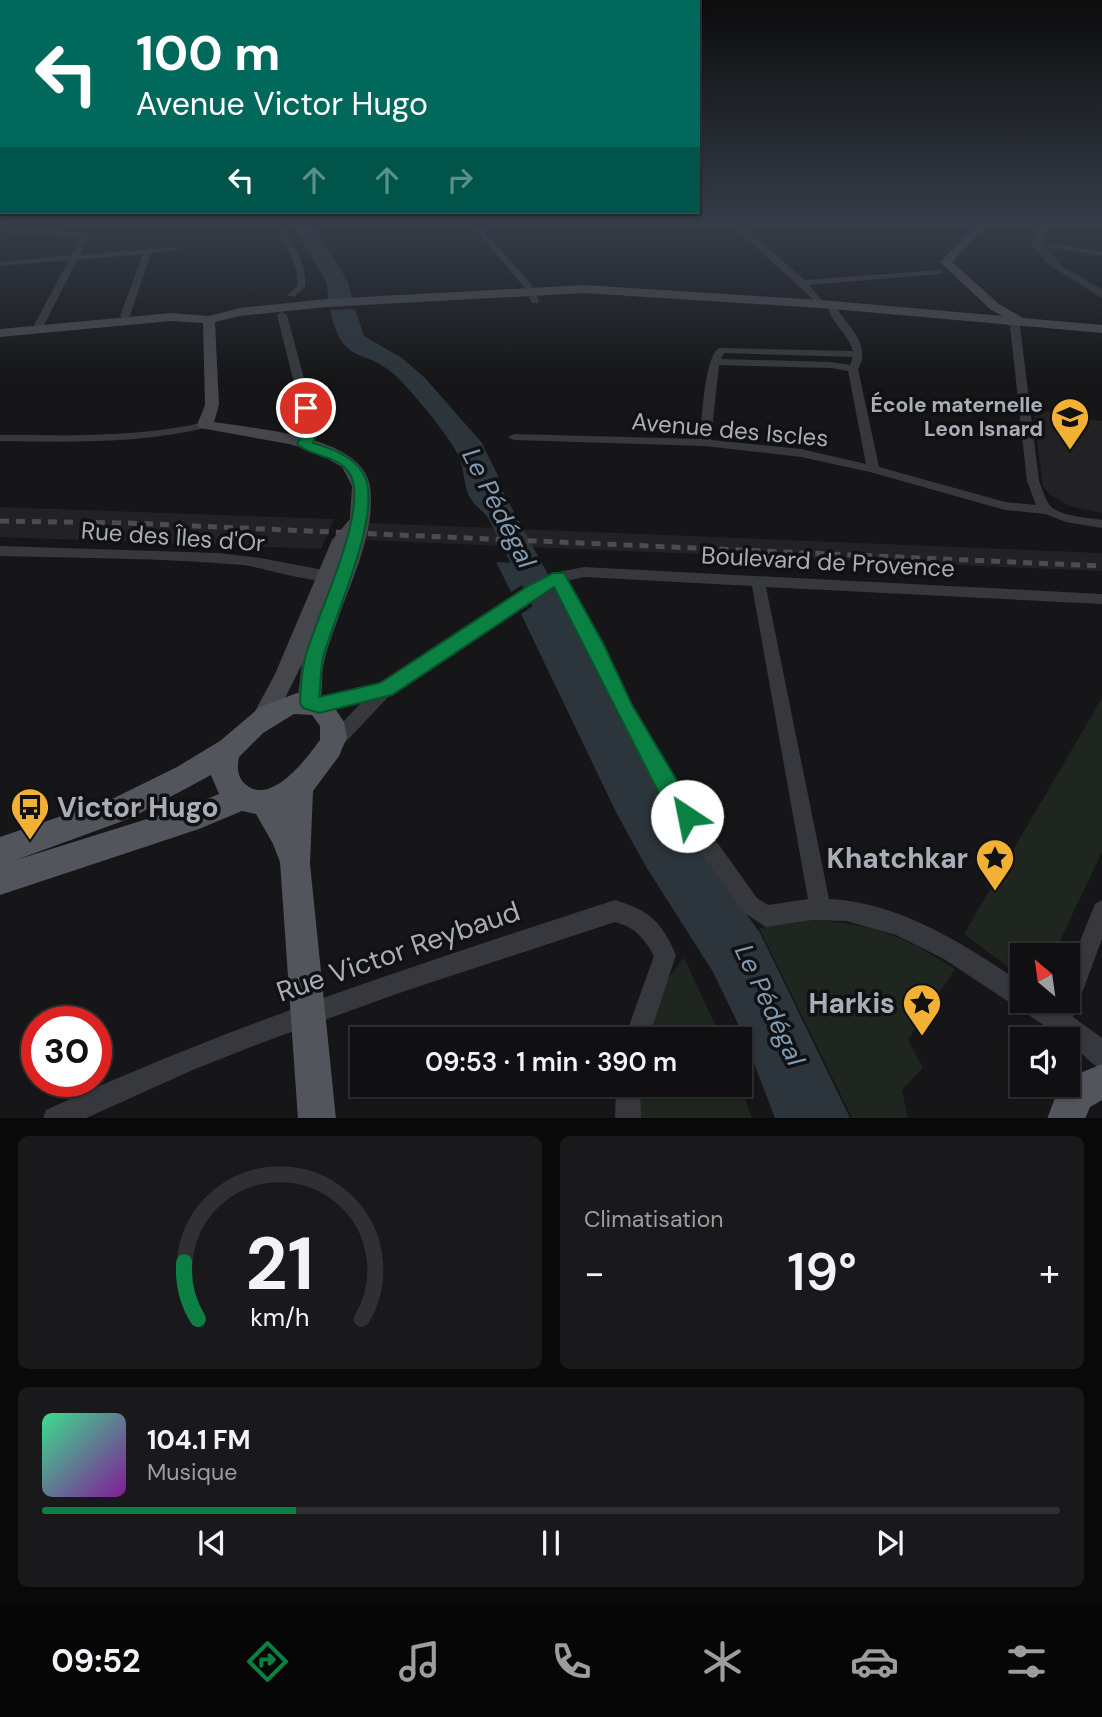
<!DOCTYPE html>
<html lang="fr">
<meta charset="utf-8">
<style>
body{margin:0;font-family:"DM Sans",sans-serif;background:#19191b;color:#f1f3f6;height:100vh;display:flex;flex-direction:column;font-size:26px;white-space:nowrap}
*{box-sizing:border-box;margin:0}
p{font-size:23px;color:#9c9d9f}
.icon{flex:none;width:38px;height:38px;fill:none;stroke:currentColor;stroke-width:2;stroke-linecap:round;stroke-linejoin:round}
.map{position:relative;height:1118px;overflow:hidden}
.panel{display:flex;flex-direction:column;gap:18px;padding:18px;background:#09090a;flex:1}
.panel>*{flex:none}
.top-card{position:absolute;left:0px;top:0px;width:700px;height:214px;box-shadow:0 2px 5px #0004,0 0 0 2px #303032;background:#00695c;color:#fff;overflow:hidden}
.needle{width:46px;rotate:331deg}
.fabs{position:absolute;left:1010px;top:943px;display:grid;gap:14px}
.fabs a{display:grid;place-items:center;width:70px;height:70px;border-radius:0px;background:#101012;box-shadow:0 2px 5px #0004,0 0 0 2px #303032;font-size:35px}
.speed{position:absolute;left:21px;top:1006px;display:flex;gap:14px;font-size:35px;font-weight:700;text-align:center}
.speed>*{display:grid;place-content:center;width:91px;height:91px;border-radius:50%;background:#101012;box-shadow:0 2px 5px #0004,0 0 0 2px #303032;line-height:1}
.speed .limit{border:10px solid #d22;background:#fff;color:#111}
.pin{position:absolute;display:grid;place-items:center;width:60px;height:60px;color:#fff;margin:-30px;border:4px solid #fff;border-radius:50%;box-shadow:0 2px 7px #0007}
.me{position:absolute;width:77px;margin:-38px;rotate:326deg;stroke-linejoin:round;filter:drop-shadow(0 0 5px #0008)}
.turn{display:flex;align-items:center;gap:24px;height:147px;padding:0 21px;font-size:32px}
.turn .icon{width:91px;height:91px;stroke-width:2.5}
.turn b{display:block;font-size:49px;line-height:60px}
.lanes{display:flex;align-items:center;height:66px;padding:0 21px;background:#0003;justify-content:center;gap:35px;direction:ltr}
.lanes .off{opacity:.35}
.big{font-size:52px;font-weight:600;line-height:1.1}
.panel .tile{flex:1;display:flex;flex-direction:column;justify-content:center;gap:10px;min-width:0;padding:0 24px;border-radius:10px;background:#19191b}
.panel .dial{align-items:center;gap:0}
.dial svg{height:182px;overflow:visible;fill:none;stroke:#303032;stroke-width:7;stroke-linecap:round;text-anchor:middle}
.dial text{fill:#f1f3f6;stroke:none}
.song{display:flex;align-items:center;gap:21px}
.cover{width:84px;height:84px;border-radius:10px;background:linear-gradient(135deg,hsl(150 70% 55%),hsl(290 70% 35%))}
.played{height:7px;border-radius:4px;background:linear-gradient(90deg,#0b8043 25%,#303032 25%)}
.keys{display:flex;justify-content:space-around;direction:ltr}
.heat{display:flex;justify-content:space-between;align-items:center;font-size:38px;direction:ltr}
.panel .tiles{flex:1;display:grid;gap:18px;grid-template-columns:1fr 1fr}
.tile:last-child{grid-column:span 2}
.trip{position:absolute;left:350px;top:1027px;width:402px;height:70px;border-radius:0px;background:#101012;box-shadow:0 2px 5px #0004,0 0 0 2px #303032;font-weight:600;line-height:70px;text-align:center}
.dock{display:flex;height:112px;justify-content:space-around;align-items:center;background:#060607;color:#9c9d9f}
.dock .icon{width:49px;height:49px}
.dock .active{color:#0b8043}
.dock b{font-size:32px;color:#f1f3f6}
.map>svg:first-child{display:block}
</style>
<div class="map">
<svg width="1102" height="1119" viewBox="0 0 1102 1119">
<rect width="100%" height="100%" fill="#161618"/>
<g fill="#222225">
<polygon points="1033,409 1102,421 1102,513 1069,506 1052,496 1043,487"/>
<polygon points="0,507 334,519 321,549 0,537"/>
<polygon points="369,523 495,528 504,546 366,540"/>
<polygon points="519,529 1102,553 1102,571 528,547"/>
</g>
<g fill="#1e261f">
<polygon points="1102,698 1102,852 1053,955 1022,956 1022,977 964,934"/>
<path d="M811,920C873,924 903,935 955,969L908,1040L923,1068L902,1090L908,1118H852L759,928Z"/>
<polygon points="684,958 722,1039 641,1040 667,979"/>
<polygon points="637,1085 740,1085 752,1118 641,1118"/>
</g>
<g fill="#2c353c">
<polygon points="291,223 312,223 348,282 352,298 328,299 327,283"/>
<polygon points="1040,223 1057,223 1047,232 1045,246 1062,266 1102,289 1102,298 1049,265 1031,244"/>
<path d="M355,309L364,336L402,358L425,378L482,443L498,476L503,506L519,529L495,528C489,514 476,509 469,496C464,485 464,471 460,459C452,439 414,394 398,378C365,345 343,369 330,310Z"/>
<polygon points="504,546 528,547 543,572 511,592 496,562 513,563"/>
<polygon points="555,591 665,799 760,933 850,1118 775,1118 742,1032 713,972 645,865 616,812 521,614"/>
</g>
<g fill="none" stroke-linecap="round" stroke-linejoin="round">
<polygon fill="#2c353c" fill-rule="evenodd" points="489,483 499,486 503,492 581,635 576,644 564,648 552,644 547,635 475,492 479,486"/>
<g fill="#37383d" fill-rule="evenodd">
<path d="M274,223H281C292,243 307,263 305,287L294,297L287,295L297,286C299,262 283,243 274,223Z"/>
<polygon points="470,223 477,223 531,284 539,301 538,303 532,303 524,287"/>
<polygon points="731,223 738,223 805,280 940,270 944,272 940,274 809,285 825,304 821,307"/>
<polygon points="1066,223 1102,224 1102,228 1070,225"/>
<polygon points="0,229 89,233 80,255 174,247 178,249 151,253 130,316 125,319 120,316 143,254 77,260 44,325 39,328 34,325 69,260 0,266 0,262 71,255 81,237 0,233"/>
<polygon points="1050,243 1102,252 1102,256 1047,247 1046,245"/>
<path d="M827,303H833C845,323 873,345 858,369L879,467L1005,502L1036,505L1027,481L1010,326L993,318L998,315L1016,321L1020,326L1039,481C1042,488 1044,496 1048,503C1057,517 1087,517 1102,520V528L1066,522L1045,514L1005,510L870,472L801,457L705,446L514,440L508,437L514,434L700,439C702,421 704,357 719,348L853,351C848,333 828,320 827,303ZM724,353L853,357L850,365L831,362L721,359ZM719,365L831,368L848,371L866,464L801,449L711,440Z"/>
<polygon points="282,312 287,315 318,431 313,441 304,448 298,444 306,431 277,315"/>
<path d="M205,422L209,423V427C140,444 71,442 0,441V435C69,435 137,438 205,422Z"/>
<path d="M0,546L218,553L260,558L334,572L341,577C331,590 262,567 243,565C162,558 81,558 0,556Z"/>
<path d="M584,567L1102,594V604L766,587L829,899C900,902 965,945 1022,983V1001H1048L1054,1005L1056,1001H1068V971L1095,904L1102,900V939L1073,1017L1102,1038V1069C1089,1064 1082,1051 1070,1043L1068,1049V1040H1048V1028L944,959L896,935L846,921L812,920L766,927L743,912L664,800L616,708L587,644L554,585L391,694L338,750L332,753L326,750L323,745L326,740L362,702L319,712L313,710L311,705L313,700L379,684L529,586L553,573ZM584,577L752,586L808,899L768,905L757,898L678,788L631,705L602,643L567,581Z"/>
<path d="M615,900C649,910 662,922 676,955L648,1040H624L654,956C644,938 635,927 615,922L402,992L261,1043L195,1069L84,1119H43L46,1110C230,1025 422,963 615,900Z"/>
<polygon points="1068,1058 1077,1061 1087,1095 1084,1104 1075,1107 1066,1104 1060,1085 1068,1085"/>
<polygon points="616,1085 640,1085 641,1119 615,1119"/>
</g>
<path fill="#45474d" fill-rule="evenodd" d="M978,223H988L952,262L999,304L1023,318L1102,325V333L821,308L584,293L327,307L240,316L215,322L219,405L214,422C254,429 362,435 370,486C376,529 353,577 339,616C333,633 326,650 323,668C321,681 324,697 317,710L309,713L301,710L297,703L302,664L273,722L265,725L257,722L253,715L275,674L332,540L350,519L352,486L342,467L316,452L289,444L200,428L197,425L205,405L203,323L171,321L0,337V329L171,313L209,316L240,308L327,299L584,285L821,300L1003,316L991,310L940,262Z"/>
<g fill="#53555c" fill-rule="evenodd">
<path d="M297,693L328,698L344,722L347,737L339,756L313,791L310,864L336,1119H298L280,862L273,844L256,814L242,811L199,829L0,895V837L114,798L177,767L220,741L260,707ZM294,714L312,715L320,726V740C307,758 271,807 245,784C237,776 237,767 239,757L263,733ZM211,775L219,794L195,804L16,860L131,818Z"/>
<polygon points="1102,1064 1102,1100 1090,1107 1085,1119 1047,1119 1060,1085 1068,1085 1068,1078"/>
</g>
<polyline stroke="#4a4c52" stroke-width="5" stroke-dasharray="9 7" stroke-linecap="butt" points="0,521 128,523 1102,566"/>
</g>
<linearGradient id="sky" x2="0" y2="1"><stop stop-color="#0c0c0d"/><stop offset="0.59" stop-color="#363c48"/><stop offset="1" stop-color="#363c48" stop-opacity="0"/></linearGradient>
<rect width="1102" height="379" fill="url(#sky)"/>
<path fill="#0b8043" stroke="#07532c" stroke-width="2" d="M306,404L312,408L318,431L313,443C332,449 352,455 363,473C385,508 335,615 324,654C320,668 321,684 319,697L380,683L528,586L553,573H564L603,643L632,705L698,816L695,823L687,826L679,823L663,801L554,587L392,695L319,713L303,708L300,703C301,687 301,670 306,655C317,615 368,513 351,476C340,454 312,458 297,444L305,431L299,408Z"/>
<defs>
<g id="school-pin" transform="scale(2.0125)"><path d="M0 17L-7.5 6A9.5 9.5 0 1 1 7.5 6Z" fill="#f2b134" stroke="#111113"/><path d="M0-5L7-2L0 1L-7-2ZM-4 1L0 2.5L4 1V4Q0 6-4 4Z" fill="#111"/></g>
<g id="bus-pin" transform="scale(2.0125)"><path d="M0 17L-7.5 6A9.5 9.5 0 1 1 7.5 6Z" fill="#f2b134" stroke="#111113"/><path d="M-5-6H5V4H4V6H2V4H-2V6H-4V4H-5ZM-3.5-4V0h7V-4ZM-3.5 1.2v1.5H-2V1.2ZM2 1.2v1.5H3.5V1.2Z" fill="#111"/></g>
<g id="sight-pin" transform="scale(2.0125)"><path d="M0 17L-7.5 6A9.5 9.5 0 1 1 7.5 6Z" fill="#f2b134" stroke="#111113"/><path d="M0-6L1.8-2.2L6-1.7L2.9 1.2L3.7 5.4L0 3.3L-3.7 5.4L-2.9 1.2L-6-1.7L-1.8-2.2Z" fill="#111"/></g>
</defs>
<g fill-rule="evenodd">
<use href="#school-pin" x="1070" y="417"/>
<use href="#bus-pin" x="30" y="807"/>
<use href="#sight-pin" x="995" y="858"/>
<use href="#sight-pin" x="922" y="1003"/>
</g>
<g text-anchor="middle" stroke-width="7" stroke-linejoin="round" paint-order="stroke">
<g font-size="21" font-weight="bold" fill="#a8adb8" stroke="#111113" text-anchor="end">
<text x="1043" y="412">École maternelle<tspan x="1043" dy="24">Leon Isnard</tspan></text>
</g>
<g font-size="24" fill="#a8adb8" stroke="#111113">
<text transform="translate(730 430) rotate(5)" y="8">Avenue des Iscles</text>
<text transform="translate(173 537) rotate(4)" y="8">Rue des Îles d'Or</text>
<text transform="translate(828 562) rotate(3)" y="8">Boulevard de Provence</text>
</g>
<g font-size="26" font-style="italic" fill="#7f9bb3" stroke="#111113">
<text transform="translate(499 508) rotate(63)" y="9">Le Pédégal</text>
<text transform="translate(770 1005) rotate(65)" y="9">Le Pédégal</text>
</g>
<g font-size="28" font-weight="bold" fill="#a8adb8" stroke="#111113" text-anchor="end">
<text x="57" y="817" text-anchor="start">Victor Hugo</text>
<text x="968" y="868">Khatchkar</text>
<text x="895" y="1013">Harkis</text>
</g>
<g font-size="28" fill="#a8adb8" stroke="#111113">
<text transform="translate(398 951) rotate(-19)" y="10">Rue Victor Reybaud</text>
</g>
</g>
</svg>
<div class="fabs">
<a><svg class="needle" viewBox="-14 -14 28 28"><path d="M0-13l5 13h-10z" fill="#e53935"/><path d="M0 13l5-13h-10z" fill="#9c9d9f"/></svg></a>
<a><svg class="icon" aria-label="sound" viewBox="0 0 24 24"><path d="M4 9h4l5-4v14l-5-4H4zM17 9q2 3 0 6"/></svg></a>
</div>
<div class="speed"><div class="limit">30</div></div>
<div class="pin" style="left:306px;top:408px;background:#d93025"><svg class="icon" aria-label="arrive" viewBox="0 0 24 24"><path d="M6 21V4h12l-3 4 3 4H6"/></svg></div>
<svg class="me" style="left:687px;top:816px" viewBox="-20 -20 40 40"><circle r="19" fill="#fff"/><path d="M0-13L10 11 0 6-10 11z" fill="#0b8043"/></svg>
<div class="trip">09:53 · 1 min · 390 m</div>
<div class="top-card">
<div class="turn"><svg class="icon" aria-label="left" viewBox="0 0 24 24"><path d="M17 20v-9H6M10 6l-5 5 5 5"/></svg><div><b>100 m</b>Avenue Victor Hugo</div></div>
<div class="lanes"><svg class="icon" aria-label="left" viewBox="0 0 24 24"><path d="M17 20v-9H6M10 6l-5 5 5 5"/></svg><svg class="icon off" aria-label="ahead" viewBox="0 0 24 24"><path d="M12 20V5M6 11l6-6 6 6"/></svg><svg class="icon off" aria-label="ahead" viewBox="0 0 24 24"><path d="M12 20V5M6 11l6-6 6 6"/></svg><svg class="icon off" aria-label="right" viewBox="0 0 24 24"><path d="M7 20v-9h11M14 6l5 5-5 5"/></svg></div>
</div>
</div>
<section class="panel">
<div class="tiles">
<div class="tile dial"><svg viewBox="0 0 100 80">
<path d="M14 69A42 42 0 1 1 86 69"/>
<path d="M14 69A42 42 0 0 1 8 44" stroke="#0b8043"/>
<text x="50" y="56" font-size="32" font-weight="700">21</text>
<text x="50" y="72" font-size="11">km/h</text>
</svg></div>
<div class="tile"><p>Climatisation</p>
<div class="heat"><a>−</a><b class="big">19°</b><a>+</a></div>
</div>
<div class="tile">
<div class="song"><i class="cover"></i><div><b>104.1 FM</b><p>Musique</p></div></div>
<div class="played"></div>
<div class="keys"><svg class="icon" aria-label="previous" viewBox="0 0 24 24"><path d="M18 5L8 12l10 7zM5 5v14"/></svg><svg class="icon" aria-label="pause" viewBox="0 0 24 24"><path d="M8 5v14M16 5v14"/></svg><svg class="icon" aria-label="next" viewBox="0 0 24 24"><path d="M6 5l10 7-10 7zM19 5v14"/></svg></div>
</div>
</div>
</section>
<nav class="dock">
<b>09:52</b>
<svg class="icon active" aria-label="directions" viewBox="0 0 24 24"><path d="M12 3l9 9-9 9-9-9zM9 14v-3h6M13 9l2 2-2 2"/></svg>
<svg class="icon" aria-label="music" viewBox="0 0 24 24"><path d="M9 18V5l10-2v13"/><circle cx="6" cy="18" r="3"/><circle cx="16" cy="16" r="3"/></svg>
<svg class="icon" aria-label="phone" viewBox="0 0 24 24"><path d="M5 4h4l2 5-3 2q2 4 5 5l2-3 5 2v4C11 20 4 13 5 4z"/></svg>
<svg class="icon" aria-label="climate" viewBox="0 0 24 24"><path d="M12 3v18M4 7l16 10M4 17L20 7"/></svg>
<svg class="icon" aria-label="car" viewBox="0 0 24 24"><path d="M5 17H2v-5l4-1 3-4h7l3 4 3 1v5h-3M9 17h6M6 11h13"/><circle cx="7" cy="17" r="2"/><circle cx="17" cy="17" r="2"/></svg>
<svg class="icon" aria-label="filters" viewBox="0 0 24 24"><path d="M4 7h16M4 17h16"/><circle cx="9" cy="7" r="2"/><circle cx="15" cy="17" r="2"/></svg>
</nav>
